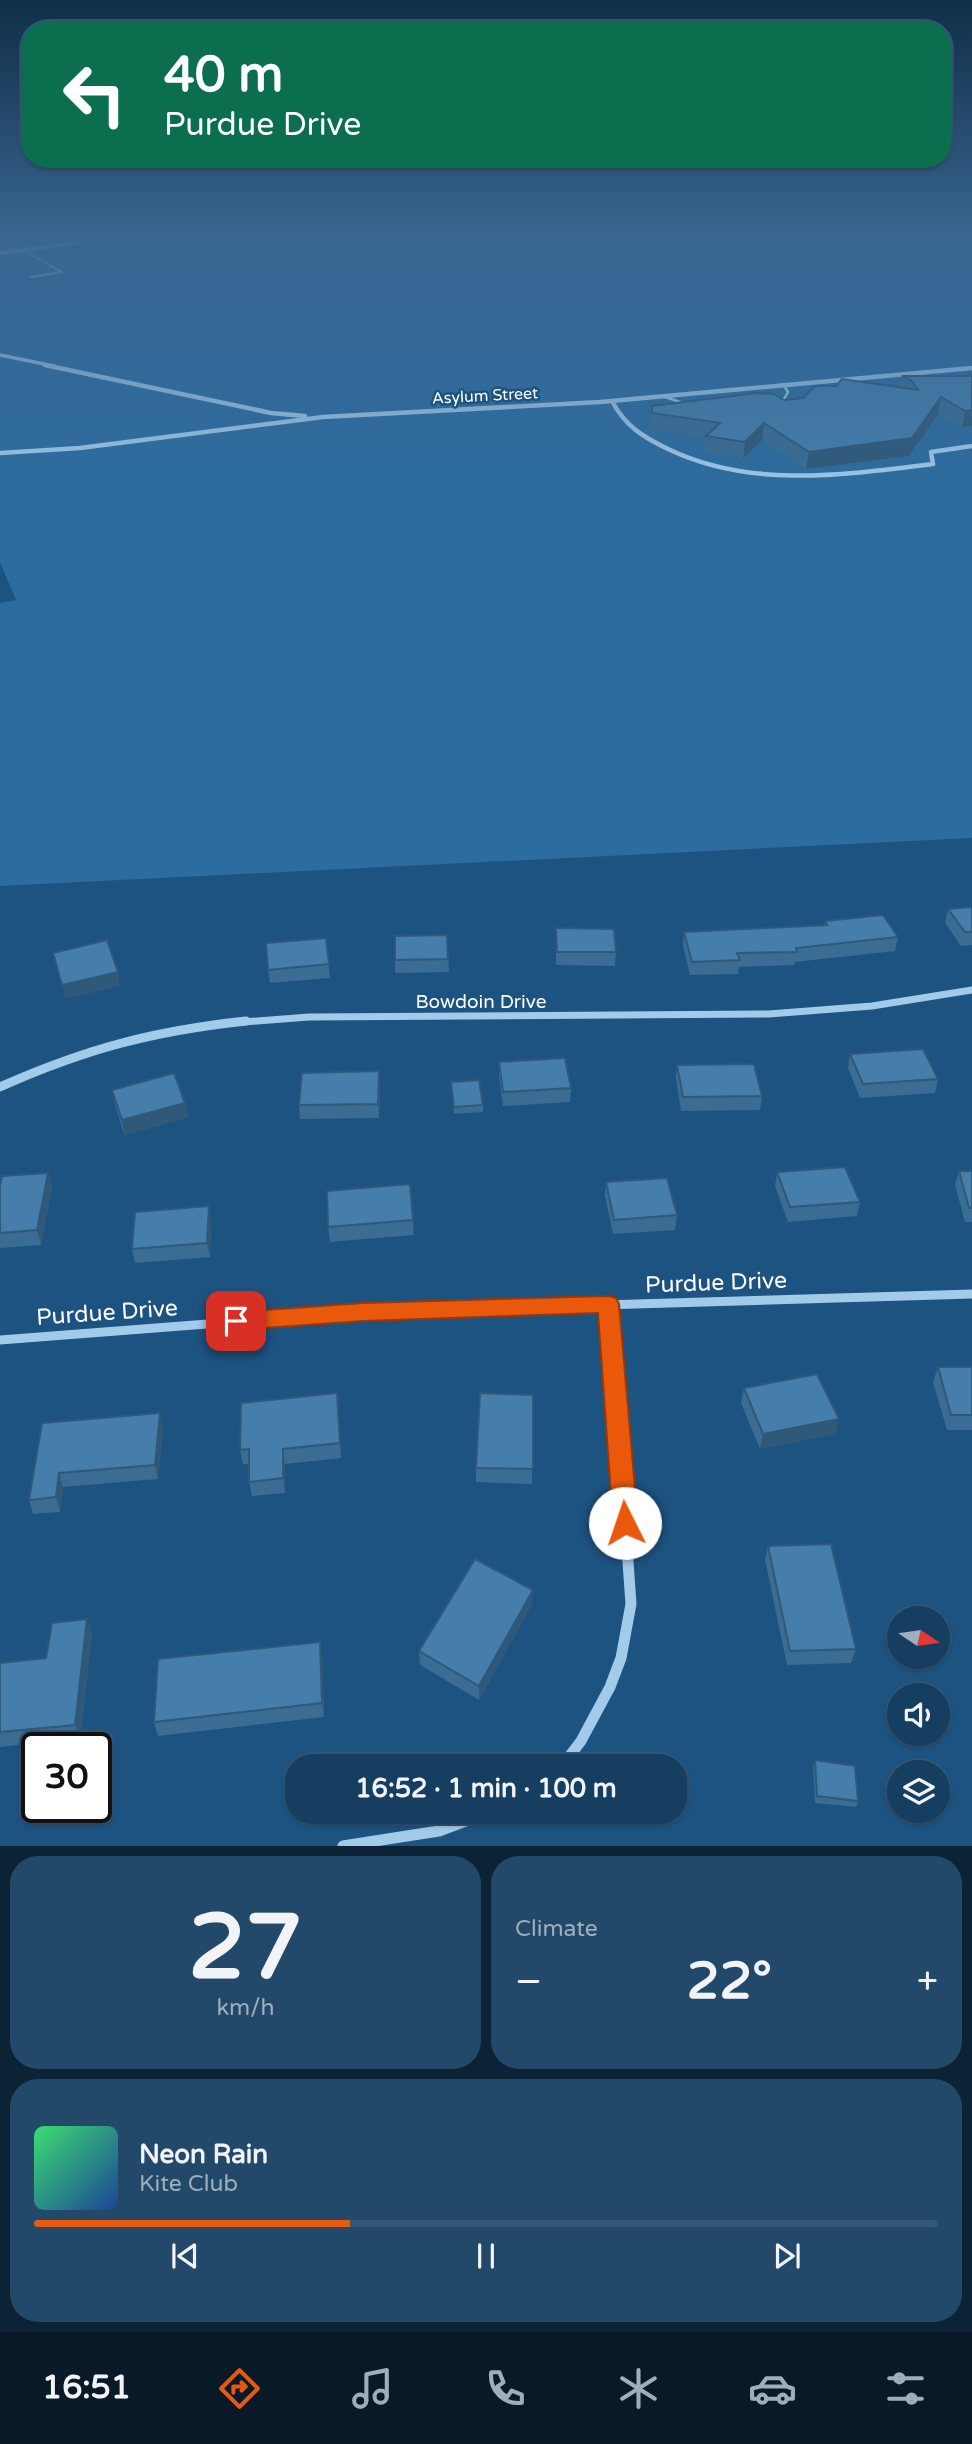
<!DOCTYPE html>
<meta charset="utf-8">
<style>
body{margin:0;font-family:"Varela Round",sans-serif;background:#23496a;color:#f1f3f6;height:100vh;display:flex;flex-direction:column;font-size:26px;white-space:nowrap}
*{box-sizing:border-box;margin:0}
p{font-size:23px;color:#9eaebd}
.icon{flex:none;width:38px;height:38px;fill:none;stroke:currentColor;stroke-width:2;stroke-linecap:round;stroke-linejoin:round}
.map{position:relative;height:1846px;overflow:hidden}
.details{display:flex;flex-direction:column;gap:10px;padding:10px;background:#0c2235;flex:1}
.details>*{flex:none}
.top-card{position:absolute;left:21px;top:21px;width:931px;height:147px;border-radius:28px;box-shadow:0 2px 5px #0004,0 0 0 2px #355776;background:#0b6e4f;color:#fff;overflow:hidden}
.needle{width:46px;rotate:103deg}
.controls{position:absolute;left:887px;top:1606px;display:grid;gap:14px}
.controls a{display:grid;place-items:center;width:63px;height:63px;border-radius:50%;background:#163e61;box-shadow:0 2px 5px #0004,0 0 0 2px #355776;font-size:35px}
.speed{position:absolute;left:21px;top:1732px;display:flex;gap:14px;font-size:35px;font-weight:700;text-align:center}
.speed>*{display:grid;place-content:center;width:91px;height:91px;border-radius:50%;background:#163e61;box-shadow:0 2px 5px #0004,0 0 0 2px #355776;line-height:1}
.speed .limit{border:4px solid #111;border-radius:10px;background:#fff;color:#111}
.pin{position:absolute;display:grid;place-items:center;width:60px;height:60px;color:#fff;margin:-30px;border-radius:14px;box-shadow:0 4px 10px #0006}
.me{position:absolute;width:77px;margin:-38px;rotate:356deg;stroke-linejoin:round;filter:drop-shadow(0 0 5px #0008)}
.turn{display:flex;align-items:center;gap:24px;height:147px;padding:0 28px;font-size:32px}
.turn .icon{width:91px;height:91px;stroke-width:2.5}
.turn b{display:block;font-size:49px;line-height:60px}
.big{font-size:52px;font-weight:800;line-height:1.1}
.details .widget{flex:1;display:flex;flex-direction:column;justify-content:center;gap:10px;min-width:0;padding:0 24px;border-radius:28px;background:#23496a}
.details .dial{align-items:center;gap:0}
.dial b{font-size:91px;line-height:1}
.song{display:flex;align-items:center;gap:21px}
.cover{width:84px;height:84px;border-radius:10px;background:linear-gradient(135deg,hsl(140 70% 55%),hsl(220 70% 35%))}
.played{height:7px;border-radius:4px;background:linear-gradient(90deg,#ea580c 35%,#355776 35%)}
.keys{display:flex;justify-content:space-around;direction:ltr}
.heat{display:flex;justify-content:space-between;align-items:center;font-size:38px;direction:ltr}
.details .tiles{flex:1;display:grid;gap:10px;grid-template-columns:1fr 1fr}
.widget:last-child{grid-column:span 2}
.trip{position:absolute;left:285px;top:1754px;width:402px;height:70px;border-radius:28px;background:#163e61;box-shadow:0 2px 5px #0004,0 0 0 2px #355776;font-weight:800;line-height:70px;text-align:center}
.tabs{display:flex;height:112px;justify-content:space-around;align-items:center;background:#091927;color:#9eaebd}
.tabs .icon{width:49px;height:49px}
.tabs .on{color:#ea580c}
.tabs b{font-size:32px;color:#f1f3f6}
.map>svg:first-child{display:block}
</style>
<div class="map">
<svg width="972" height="1846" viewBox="0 0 972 1846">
<rect width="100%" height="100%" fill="#1d5381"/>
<polygon fill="#2c6c9e" points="97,238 972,238 972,838 0,886 0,603 16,600 0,562 0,249"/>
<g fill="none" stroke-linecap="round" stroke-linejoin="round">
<g stroke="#a2cae9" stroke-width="2.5">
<polyline points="24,250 62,272 31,277"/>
<polyline points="662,396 686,404"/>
<polyline points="775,400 784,399 788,392 783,384"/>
</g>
<polyline stroke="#a2cae9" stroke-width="3.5" points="0,355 54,366"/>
<g stroke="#a2cae9" stroke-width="4.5">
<polyline points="45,365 271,413 305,416"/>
<path d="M612,401C625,426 643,437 668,449C751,489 844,475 933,464L931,452L972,446"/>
<polyline points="0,453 80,448 323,417 600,402 972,368"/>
</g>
<polyline stroke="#a2cae9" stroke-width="7" points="230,1023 309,1017 769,1014 872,1006 972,990"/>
<g stroke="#a2cae9" stroke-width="9">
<path d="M0,1087C85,1049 153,1031 246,1021"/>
<polyline points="609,1304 615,1382"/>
<polyline points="0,1340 363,1312 972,1294"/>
</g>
<g stroke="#a2cae9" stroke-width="11">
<polyline points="562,1766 581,1741 610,1687 621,1658 631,1604 615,1380"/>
<polyline points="343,1846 439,1831 492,1811"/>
</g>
<polygon fill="#e5f1fe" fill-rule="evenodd" points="104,238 124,238 0,255 0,251"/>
</g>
<g fill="#3b6c93">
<polygon points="902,376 972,376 962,427 938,414 909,456 806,469 762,440 743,459 705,453 706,438 651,429 652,406 784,400 900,387"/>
<polygon points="972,907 972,945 961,946 945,923 948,909"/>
<polygon points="825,921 898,937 895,951 795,962 794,965 739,967 738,974 690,975 683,945 684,932 824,926"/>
<polygon points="556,928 616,952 615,966 556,965"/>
<polygon points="447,935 449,972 395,973 395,960"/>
<polygon points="326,938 330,978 270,983 268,970"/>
<polygon points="850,1054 938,1079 935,1093 860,1098 848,1068"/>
<polygon points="499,1062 571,1088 570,1102 503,1106 499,1076"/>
<polygon points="677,1065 762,1096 760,1110 681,1111 676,1079"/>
<polygon points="451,1082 483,1105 483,1112 454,1114"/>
<polygon points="380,1086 379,1118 300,1119 299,1105"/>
<polygon points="112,1090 185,1103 188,1117 124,1135 115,1104"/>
<polygon points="959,1171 972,1171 972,1222 965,1222 955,1185"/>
<polygon points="777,1172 860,1202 857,1216 788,1222 775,1186"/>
<polygon points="48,1173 52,1187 41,1245 0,1248 0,1185"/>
<polygon points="606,1182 677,1215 675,1230 613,1234 605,1196"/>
<polygon points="211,1220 210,1257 135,1263 132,1249"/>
<polygon points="413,1220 414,1235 330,1242 328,1227"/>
<polygon points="938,1367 972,1367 972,1430 947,1430 933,1382"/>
<polygon points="744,1388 835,1434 760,1449 741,1403"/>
<polygon points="337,1393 341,1458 285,1464 285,1493 252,1496 249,1482 249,1464 243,1464 240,1450"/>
<polygon points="533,1395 532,1484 476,1482 476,1468"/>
<polygon points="42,1423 163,1428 158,1479 63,1487 60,1512 33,1514 29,1500"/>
<polygon points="768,1546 856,1649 851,1663 787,1665 765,1560"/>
<polygon points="532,1604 479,1700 420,1665 419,1651"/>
<polygon points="92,1633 80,1738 0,1747 0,1663 46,1658"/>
<polygon points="322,1656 324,1717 158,1736 154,1722"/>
<polygon points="815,1760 858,1801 856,1807 815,1803 813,1767"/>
</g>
<g fill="#305878">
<polygon points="941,397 938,414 909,456 806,469 809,452"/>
<polygon points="972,410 972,426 962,427 965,411"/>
<polygon points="764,423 762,440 743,459 745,442"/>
<polygon points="118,972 120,986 65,999 62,985"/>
<polygon points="379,1071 380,1086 379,1118 378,1104"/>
<polygon points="185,1103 188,1117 124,1135 122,1120"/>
<polygon points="48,1173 52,1187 41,1245 37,1230"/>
<polygon points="209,1206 211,1220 210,1257 207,1243"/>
<polygon points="160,1413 163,1428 158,1479 155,1465"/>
<polygon points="839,1419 835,1434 760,1449 763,1434"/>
<polygon points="283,1449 285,1464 285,1493 283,1478"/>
<polygon points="59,1473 63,1487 60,1512 56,1497"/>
<polygon points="533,1590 532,1604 479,1700 479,1686"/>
<polygon points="87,1619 92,1633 80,1738 75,1725"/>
<polygon points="320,1642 322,1656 324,1717 322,1703"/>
</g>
<g fill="#457eab" stroke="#305878" stroke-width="2">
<polygon points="902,376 972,376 972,410 965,411 941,397 912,438 809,452 764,423 745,442 706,436 720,423 652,413 652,406 757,393 774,394 784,400 803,398 815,386 836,386 842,379 918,390 912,381"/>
<polygon points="972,907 972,932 965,932 948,909"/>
<polygon points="883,915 898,937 796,948 797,952 737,953 740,960 692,962 684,932 827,925 825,921"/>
<polygon points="556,928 614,929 616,952 557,952"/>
<polygon points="447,935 448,959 395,960 395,936"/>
<polygon points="326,938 329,964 268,970 266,943"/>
<polygon points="107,940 118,972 62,985 53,953"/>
<polygon points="923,1049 938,1079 863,1084 850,1054"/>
<polygon points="565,1058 571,1088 503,1092 499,1062"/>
<polygon points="754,1064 762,1096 683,1097 677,1065"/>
<polygon points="379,1071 378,1104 299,1105 302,1073"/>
<polygon points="174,1073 185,1103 122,1120 112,1090"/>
<polygon points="479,1080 483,1105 454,1107 451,1082"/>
<polygon points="845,1167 860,1202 790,1207 777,1172"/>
<polygon points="959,1171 972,1171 972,1208 969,1208"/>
<polygon points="48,1173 37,1230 0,1233 0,1185 2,1176"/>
<polygon points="667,1178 677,1215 614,1220 606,1182"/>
<polygon points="410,1184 413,1220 328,1227 327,1191"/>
<polygon points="209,1206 207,1243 132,1249 135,1212"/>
<polygon points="938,1367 972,1367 972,1415 951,1415"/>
<polygon points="817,1374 839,1419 763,1434 744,1388"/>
<polygon points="337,1393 340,1443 283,1449 283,1478 249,1482 249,1449 240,1450 241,1403"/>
<polygon points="480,1393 533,1395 533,1469 476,1468"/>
<polygon points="160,1413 155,1465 59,1473 56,1497 29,1500 42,1423"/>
<polygon points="831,1544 856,1649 790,1651 768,1546"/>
<polygon points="475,1559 533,1590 479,1686 419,1651"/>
<polygon points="87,1619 75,1725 0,1732 0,1663 46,1658 52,1623"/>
<polygon points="320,1642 322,1703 154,1722 158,1659"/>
<polygon points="815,1760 855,1766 858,1801 817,1796"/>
</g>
<linearGradient id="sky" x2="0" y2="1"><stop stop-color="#102e47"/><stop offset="0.48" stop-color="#3a6692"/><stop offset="1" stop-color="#3a6692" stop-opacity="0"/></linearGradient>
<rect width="972" height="496" fill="url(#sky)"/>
<polygon fill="#ea580c" stroke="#983908" stroke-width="2" points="608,1296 616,1298 619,1304 638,1523 634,1531 625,1535 617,1531 613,1523 598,1313 363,1321 236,1330 228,1327 225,1321 228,1315 236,1312 363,1303"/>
<g text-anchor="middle" stroke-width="5" stroke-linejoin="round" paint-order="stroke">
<g font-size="16" fill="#fff" stroke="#1d5381">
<text transform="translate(485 395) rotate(-3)" y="6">Asylum Street</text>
</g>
<g font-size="19" fill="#fff" stroke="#1d5381">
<text x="481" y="1008">Bowdoin Drive</text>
</g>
<g font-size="23" fill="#fff" stroke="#1d5381">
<text transform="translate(716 1282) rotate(-2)" y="8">Purdue Drive</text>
<text transform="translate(107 1312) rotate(-4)" y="8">Purdue Drive</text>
</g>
</g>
</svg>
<div class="controls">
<a><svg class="needle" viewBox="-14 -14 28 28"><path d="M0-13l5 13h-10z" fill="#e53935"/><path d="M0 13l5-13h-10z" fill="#9eaebd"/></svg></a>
<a><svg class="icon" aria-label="sound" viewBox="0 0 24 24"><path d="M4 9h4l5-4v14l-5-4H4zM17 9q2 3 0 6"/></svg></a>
<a><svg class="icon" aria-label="layers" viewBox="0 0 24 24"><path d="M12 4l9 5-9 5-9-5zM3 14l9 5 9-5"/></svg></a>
</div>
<div class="speed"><div class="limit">30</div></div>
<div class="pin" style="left:236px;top:1321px;background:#d93025"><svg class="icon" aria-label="arrive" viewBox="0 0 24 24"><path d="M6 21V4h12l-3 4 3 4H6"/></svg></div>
<svg class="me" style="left:625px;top:1523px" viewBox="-20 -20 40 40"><circle r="19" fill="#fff"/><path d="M0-13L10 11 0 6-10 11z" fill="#ea580c"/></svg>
<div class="trip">16:52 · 1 min · 100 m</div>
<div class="top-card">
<div class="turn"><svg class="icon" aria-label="left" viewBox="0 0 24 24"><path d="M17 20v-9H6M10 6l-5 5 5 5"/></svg><div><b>40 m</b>Purdue Drive</div></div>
</div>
</div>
<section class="details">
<div class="tiles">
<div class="widget dial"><b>27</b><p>km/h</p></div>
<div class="widget"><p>Climate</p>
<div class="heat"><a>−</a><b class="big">22°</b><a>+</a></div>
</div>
<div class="widget">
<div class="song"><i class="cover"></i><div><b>Neon Rain</b><p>Kite Club</p></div></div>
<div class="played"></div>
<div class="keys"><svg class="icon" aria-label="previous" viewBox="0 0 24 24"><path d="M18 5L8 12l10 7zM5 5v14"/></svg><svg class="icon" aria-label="pause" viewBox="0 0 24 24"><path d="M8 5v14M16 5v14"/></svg><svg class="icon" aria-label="next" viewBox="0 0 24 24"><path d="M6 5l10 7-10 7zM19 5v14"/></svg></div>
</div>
</div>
</section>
<nav class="tabs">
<b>16:51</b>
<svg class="icon on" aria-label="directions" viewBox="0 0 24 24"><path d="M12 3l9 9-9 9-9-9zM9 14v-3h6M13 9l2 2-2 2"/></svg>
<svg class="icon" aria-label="music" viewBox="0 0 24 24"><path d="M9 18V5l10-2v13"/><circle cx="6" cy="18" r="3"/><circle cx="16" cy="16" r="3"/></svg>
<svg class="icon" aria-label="phone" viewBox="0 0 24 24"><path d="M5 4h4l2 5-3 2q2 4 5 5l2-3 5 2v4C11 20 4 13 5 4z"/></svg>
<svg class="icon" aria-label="climate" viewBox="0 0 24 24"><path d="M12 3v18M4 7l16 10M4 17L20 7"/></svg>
<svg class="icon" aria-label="car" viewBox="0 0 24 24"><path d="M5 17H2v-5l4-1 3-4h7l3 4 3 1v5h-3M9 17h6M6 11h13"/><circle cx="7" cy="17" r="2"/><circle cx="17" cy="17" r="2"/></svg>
<svg class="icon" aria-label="filters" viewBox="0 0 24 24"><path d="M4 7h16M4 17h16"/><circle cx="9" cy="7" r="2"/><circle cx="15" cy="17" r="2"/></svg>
</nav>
